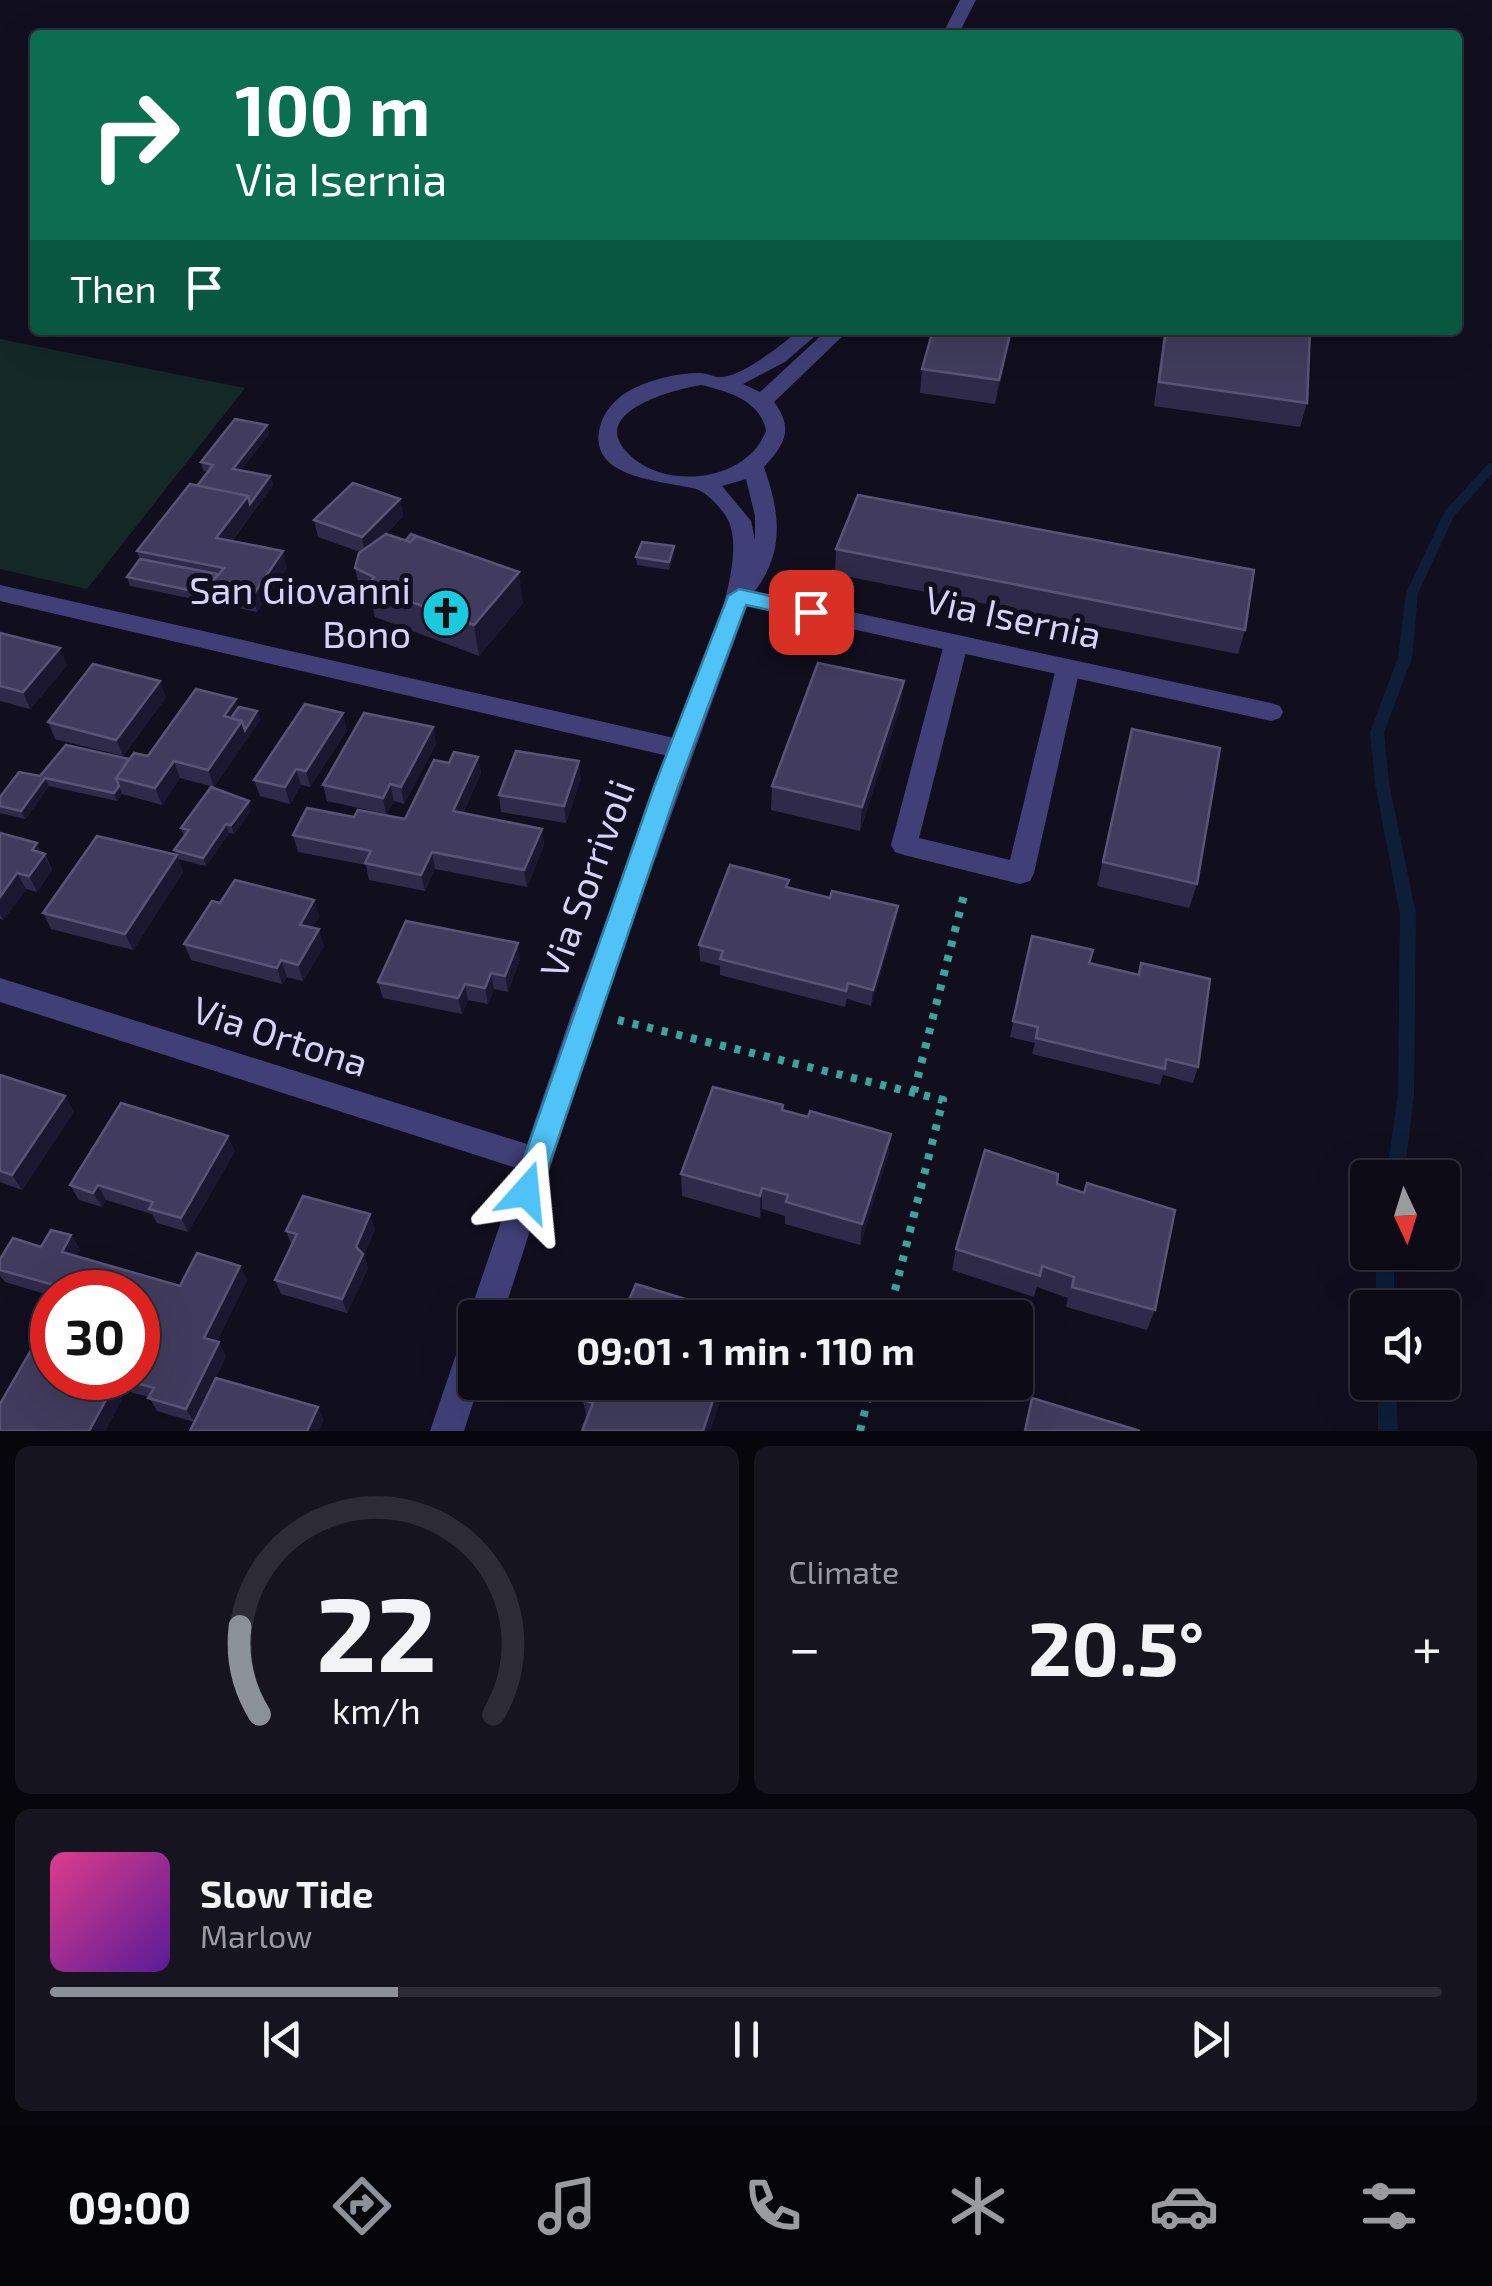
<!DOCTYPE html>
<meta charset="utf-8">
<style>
body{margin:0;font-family:"Exo 2",sans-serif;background:#16141f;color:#f1f3f6;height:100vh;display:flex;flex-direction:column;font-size:38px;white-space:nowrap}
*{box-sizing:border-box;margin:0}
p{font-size:32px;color:#9a9ba1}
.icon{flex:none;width:55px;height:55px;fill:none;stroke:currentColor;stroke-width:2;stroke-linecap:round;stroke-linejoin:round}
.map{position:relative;height:1431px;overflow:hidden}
.sheet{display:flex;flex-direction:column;gap:15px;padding:15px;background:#07060c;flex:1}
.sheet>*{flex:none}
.top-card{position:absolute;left:30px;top:30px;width:1432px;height:305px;border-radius:10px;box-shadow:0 10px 40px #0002,0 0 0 2px #2d2b35;background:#0b6e4f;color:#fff;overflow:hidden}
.needle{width:65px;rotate:176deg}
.fabs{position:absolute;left:1350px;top:1160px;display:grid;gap:20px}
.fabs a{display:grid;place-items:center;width:110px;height:110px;border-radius:10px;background:#0d0b16;box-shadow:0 10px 40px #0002,0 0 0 2px #2d2b35;font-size:50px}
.speed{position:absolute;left:30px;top:1270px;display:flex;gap:20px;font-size:50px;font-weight:700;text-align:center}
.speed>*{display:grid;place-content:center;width:130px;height:130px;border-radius:50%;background:#0d0b16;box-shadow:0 10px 40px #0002,0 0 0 2px #2d2b35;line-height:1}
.speed .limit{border:15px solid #d22;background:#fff;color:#111}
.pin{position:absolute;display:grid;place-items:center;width:85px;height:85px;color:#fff;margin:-42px;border-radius:20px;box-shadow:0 5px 15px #0006}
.me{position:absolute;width:110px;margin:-55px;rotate:18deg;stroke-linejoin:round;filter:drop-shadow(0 0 8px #0008)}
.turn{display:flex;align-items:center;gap:35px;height:210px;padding:0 40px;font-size:45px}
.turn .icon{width:130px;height:130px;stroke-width:2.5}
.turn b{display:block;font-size:70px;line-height:85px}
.then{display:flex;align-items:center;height:95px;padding:0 40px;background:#0003;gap:20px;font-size:38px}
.big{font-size:75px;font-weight:700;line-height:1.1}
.sheet .widget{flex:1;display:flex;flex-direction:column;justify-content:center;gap:15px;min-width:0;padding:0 35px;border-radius:15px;background:#16141f}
.sheet .dial{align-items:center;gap:0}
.dial svg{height:260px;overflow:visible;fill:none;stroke:#2d2b35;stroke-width:7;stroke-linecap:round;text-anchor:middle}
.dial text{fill:#f1f3f6;stroke:none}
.song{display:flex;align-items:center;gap:30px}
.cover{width:120px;height:120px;border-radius:15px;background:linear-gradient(135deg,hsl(330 70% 55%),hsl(270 70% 35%))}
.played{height:10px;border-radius:5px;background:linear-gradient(90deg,#8c9099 25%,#2d2b35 25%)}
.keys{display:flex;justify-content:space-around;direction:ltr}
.heat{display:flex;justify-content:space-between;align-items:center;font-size:55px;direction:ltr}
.sheet .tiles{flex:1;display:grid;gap:15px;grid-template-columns:1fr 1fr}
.widget:last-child{grid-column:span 2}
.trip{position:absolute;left:458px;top:1300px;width:575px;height:100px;border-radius:10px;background:#0d0b16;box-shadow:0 10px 40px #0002,0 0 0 2px #2d2b35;font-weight:700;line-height:100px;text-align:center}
.dock{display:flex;height:160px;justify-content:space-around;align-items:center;background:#050409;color:#9a9ba1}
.dock .icon{width:70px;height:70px}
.dock .selected{color:#8c9099}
.dock b{font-size:45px;color:#f1f3f6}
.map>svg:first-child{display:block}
</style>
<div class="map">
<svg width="1492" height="1431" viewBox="0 0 1492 1431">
<rect width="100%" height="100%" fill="#110f1e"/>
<polygon fill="#132827" points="0,339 245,388 87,589 0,569"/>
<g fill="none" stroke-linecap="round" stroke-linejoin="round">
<g fill="#0e1e38" fill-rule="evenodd">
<polygon points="1492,463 1492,474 1454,516 1418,593 1412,658 1384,732 1389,783 1416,914 1414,1094 1404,1178 1386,1178 1398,1094 1400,914 1375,783 1370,732 1398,658 1406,593 1445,511 1488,464"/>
<rect x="1376" y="1252" width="18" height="56"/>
<polygon points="1378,1382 1396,1382 1398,1431 1378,1431"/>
</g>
<g stroke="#3ba49d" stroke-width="8" stroke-dasharray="6 9" stroke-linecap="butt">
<polyline points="618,1020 943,1100 888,1318"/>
<polyline points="914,1092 964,895"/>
<polyline points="860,1431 872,1382"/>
</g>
<polygon fill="#413f78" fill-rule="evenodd" points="956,636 968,644 919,838 1010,860 1056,668 1068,659 1080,668 1034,873 1030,881 1020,884 904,855 895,852 891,845 944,644"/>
<g fill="#413f78" fill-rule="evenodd">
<polygon points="960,0 976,0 958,35 942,35"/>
<path d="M800,330H822L785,362L743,384L760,392L827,330H849L774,402C794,429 785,444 764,467C780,513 785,551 755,591L1271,703L1280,706L1283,712L1280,718L1271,721L747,606L600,1012L502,1318H475V1382H480L464,1431H430L463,1334L475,1330L468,1318L519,1169L0,1002V978L527,1144L572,1012L668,756L0,601V585L674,738C692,691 751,565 728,520C723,510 707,492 696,489C667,481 586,480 600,427C603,413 614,400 627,392C647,380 677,373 700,373C707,373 715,378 722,377C745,375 782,344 800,330ZM701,385C728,391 761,401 766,431C748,479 672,491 633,458C581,414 671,390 701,385ZM746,479L755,516V540L751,521L722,486Z"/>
</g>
</g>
<g fill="#302a4a">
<polygon points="1013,330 995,404 920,393 922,369"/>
<polygon points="1164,330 1310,330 1307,403 1300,427 1154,406"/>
<polygon points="267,425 269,434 241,470 270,476 273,485 232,541 287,568 257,612 130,586 127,577 140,559 137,551 197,486 208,472 203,471 201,462"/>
<polygon points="400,499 403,516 383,537 523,603 479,656 375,617 372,604 362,599 355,568 360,552 318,537 314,520"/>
<polygon points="674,546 674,555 669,570 637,565 636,557"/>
<polygon points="836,549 1245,630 1238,654 835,574"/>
<polygon points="0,633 67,665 30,709 0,701"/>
<polygon points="166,697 123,756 55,739 48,722"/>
<polygon points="901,705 860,831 771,810 772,786"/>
<polygon points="239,707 257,711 260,720 214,787 180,778 162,805 122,794 117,801 49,786 25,819 0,813 0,797 40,776 148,756"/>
<polygon points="433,727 436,744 404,804 394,801 386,814 327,801 323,785"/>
<polygon points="1132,729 1197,884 1189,908 1097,886"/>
<polygon points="347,730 310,787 301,785 290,804 260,796 254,780"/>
<polygon points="478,757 481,773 463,813 542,829 544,845 527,887 435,869 425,891 369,880 366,865 298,852 293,835 354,817 405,819 449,763"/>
<polygon points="581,778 566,823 501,812 499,795"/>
<polygon points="251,810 234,834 229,833 206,866 178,859 183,872 133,950 51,929 43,913 176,855 174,850 184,837 181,828"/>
<polygon points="0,833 45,854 52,870 37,892 26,889 3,920 0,919"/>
<polygon points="789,888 830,898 898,906 896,922 871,1006 847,999 845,1007 720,975 720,966 700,961 699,945"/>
<polygon points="314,900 319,917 312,928 324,946 303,981 287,977 282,984 191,960 184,944 220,903"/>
<polygon points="1032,936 1089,963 1138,974 1141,963 1198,1067 1193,1083 1163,1075 1160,1085 1032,1054 1035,1043 1010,1037"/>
<polygon points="520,959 508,992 494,989 488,1004 468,1000 462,1014 383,998 378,982"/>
<polygon points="0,1075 74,1111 22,1190 0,1182"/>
<polygon points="783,1111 808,1117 891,1134 888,1156 860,1245 785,1224 785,1216 762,1209 760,1218 682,1196 681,1174"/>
<polygon points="235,1151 188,1232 157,1223 152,1214 106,1200 102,1207 79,1200 70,1185"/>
<polygon points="1057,1184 1155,1310 1147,1330 1066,1307 1068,1298 1037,1287 1034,1297 952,1270 956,1249"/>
<polygon points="375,1229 364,1255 368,1268 347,1313 281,1294 275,1280 292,1246 286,1231"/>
<polygon points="71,1235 80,1250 76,1256 180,1286 247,1280 217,1341 226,1356 194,1422 157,1411 149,1397 126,1391 105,1431 0,1431 34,1345 138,1378 138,1292 52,1292 52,1296 5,1282 0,1276 0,1259"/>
<polygon points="726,1382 710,1431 582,1431 587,1420 583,1400"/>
</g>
<g fill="#1c1731">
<polygon points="1011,330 1013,330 995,404 999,380"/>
<polygon points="267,425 269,434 235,478 233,469"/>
<polygon points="270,476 273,485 221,555 216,538 248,496"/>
<polygon points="400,499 403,516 365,554 362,537"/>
<polygon points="674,546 674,555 669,570 669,562"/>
<polygon points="283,551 287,568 257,612 253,595"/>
<polygon points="519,572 523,603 479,656 474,625"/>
<polygon points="60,648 67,665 30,709 23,692"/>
<polygon points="160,681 166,697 123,756 116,740"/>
<polygon points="904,681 901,705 860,831 862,807"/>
<polygon points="236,699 241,716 234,727 224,716"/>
<polygon points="257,711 260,720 214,787 208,770 242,721"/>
<polygon points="343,713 347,730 310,787 306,771"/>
<polygon points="433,727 436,744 404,804 401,787"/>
<polygon points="478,757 481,773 456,828 453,811"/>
<polygon points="174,761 180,778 162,805 155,788"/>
<polygon points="579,761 581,778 566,823 564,806"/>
<polygon points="296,769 301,785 290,804 285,787"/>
<polygon points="45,778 49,786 25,819 21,811"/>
<polygon points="390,784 394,801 386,814 383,798"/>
<polygon points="119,786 122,794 117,801 114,793"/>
<polygon points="249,801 251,810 234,834 231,825"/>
<polygon points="226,824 229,833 206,866 203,858"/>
<polygon points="542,829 544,845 527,887 524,870"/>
<polygon points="37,843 52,870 37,892 29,876 32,850"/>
<polygon points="432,852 435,869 425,891 421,875"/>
<polygon points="177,855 183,872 133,950 125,934"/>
<polygon points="17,873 26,889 3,920 0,914 0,897"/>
<polygon points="314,900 319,917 305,941 300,925"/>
<polygon points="898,906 896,922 871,1006 873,990"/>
<polygon points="319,929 324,946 303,981 298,965"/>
<polygon points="518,943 520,959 508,992 505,976"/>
<polygon points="281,960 287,977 282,984 277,968"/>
<polygon points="491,973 494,989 488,1004 485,988"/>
<polygon points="465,984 468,1000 462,1014 458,998"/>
<polygon points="65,1096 74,1111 22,1190 12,1175"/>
<polygon points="891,1134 888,1156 860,1245 862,1224"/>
<polygon points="228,1136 235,1151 188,1232 181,1218"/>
<polygon points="98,1185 106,1200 102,1207 93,1193"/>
<polygon points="762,1188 762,1209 760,1218 760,1196"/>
<polygon points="370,1214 375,1229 364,1255 368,1268 347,1313 342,1299 356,1247"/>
<polygon points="71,1235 80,1250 71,1266 62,1252"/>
<polygon points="240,1266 247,1280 212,1352 204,1338"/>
<polygon points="219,1342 226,1356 194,1422 186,1409"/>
<polygon points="118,1378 126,1391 105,1431 89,1431"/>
<polygon points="719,1382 726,1382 710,1431 703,1431"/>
<polygon points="318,1407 324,1420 319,1431 307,1431"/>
</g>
<g fill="#413c5d" stroke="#595376" stroke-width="2.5">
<polygon points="933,330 1011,330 999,380 922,369"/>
<polygon points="1166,330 1310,330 1307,403 1159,382"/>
<polygon points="235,419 267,425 233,469 270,476 250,504 248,496 197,486 213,465 201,462"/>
<polygon points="353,483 400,499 362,537 314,520"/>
<polygon points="190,484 248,496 216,538 283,551 253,595 209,586 224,568 137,551"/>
<polygon points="858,495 1254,570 1245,630 836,549"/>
<polygon points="386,534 410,542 416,536 519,572 474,625 368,586 374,577 355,568 359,553"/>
<polygon points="411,534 416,536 410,542 406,540"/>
<polygon points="642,542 674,546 669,562 636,557"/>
<polygon points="140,559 218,574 209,586 212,595 127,577"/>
<polygon points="0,633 60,648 23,692 0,686"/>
<polygon points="818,663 904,681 862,807 772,786"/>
<polygon points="93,664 160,681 116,740 48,722"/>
<polygon points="196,689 236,699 224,716 242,721 208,770 174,761 155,788 116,778 134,753 148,756"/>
<polygon points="305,704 343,713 306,771 296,769 285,787 254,780"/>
<polygon points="239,707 257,711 245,730 242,721 231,718"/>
<polygon points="364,713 433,727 401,787 390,784 383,798 323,785"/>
<polygon points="1132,729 1220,748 1197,884 1103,862"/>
<polygon points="66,745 129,759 116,778 119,786 114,793 45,778 21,811 0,806 0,797 19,772 40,776"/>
<polygon points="516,751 579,761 564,806 499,795"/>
<polygon points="454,752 478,757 453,811 542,829 524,870 432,852 421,875 365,863 371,851 293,835 307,808 354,817 358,810 405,819 434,760 449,763"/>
<polygon points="211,787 249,801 231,825 226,824 203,858 174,850 189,830 181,828"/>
<polygon points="0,833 37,843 32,850 45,854 29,876 17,873 0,897"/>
<polygon points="97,836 177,855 125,934 43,913"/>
<polygon points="730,865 789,880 786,887 830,898 832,891 898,906 873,990 848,983 846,991 720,959 723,951 699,945"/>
<polygon points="235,880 314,900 300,925 319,929 298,965 281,960 277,968 184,944 212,901 220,903"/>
<polygon points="406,921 518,943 505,976 491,973 485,988 465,984 458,998 378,982"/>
<polygon points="1032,936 1093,950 1089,963 1139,975 1141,963 1210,979 1198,1067 1166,1059 1165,1069 1036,1038 1038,1027 1013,1021"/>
<polygon points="0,1075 65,1096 12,1175 0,1171"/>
<polygon points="713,1087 783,1105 782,1110 808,1117 810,1111 891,1134 862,1224 786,1202 788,1195 762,1188 760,1196 681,1174"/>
<polygon points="121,1103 228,1136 181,1218 149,1209 153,1202 98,1185 93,1193 70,1185"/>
<polygon points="985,1150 1058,1174 1057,1184 1084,1193 1087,1183 1175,1210 1155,1310 1072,1287 1074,1277 1042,1266 1040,1276 956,1249"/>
<polygon points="303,1196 370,1214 356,1247 363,1254 342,1299 275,1280 297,1234 286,1231"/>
<polygon points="51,1230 71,1235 62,1252 180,1286 197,1253 240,1266 204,1338 219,1342 186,1409 148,1398 154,1388 118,1378 89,1431 0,1431 0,1404 34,1345 52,1351 52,1378 138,1378 138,1292 79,1292 0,1270 0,1259 13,1238 41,1247"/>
<polygon points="636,1284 741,1316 741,1318 621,1318"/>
<polygon points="216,1378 318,1407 307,1431 190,1431"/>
<polygon points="591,1382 719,1382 703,1431 582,1431 593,1403 583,1400"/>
<polygon points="1032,1398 1140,1431 1025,1431"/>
</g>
<polygon fill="#4fc3f7" stroke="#337fa1" stroke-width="2.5" points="739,589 811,605 822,612 811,619 746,605 678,787 540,1192 536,1202 526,1205 516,1202 512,1192 654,787 728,596"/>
<defs>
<g id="church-disc" transform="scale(2.5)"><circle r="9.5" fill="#1acbdd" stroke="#110f1e"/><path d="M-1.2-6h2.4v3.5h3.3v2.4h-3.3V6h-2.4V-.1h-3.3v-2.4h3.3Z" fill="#111"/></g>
</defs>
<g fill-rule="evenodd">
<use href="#church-disc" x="446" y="613"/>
</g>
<g text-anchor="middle" stroke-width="10" stroke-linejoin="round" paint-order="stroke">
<g font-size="38" fill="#d6d2fa" stroke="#110f1e" text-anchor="end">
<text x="411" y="604">San Giovanni<tspan x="411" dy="44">Bono</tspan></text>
</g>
<g font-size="38" fill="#d6d2fa" stroke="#110f1e">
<text transform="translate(1013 618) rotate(12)" y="13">Via Isernia</text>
<text transform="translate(588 879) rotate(-70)" y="13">Via Sorrivoli</text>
<text transform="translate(280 1037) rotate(18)" y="13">Via Ortona</text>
</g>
</g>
</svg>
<div class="fabs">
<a><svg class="needle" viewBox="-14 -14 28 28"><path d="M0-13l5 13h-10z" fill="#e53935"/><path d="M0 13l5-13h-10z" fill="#9a9ba1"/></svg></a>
<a><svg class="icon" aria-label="sound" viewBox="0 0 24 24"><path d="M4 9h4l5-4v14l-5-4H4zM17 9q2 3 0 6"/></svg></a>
</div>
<div class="speed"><div class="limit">30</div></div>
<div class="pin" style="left:811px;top:612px;background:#d93025"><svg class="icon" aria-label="arrive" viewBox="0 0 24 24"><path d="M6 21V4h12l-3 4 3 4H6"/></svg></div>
<svg class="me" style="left:526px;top:1192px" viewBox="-20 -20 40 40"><path d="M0-17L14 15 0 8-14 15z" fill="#4fc3f7" stroke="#fff" stroke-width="4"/></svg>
<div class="trip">09:01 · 1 min · 110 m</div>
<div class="top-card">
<div class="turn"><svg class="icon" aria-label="right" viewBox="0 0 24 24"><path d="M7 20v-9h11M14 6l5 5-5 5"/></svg><div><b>100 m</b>Via Isernia</div></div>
<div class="then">Then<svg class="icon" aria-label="arrive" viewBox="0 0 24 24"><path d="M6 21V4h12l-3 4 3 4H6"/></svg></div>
</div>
</div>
<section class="sheet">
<div class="tiles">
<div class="widget dial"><svg viewBox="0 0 100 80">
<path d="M14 69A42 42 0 1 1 86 69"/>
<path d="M14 69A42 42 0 0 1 8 42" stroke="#8c9099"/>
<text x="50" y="56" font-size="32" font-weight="700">22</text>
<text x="50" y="72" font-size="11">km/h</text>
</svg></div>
<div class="widget"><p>Climate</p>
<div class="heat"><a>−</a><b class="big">20.5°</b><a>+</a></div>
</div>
<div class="widget">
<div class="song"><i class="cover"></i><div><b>Slow Tide</b><p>Marlow</p></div></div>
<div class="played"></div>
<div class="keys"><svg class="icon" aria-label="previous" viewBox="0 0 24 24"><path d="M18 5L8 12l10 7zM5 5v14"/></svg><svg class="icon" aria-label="pause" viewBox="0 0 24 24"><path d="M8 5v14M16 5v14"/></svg><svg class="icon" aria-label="next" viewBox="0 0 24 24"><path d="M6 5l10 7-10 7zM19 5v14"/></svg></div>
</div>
</div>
</section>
<nav class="dock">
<b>09:00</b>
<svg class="icon selected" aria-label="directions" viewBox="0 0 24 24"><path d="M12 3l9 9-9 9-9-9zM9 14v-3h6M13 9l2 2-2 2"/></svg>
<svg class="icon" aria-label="music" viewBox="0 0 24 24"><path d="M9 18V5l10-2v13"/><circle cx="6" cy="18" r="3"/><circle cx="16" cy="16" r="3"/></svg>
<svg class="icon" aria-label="phone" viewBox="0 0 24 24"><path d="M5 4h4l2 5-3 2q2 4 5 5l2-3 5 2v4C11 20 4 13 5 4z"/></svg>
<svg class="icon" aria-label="climate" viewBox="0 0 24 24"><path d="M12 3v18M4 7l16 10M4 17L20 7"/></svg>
<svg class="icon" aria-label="car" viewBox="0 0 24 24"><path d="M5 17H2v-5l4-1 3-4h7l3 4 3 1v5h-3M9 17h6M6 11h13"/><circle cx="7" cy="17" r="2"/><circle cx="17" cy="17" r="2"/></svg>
<svg class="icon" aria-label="filters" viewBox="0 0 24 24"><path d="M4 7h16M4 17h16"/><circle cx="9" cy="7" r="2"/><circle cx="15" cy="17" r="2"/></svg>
</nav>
